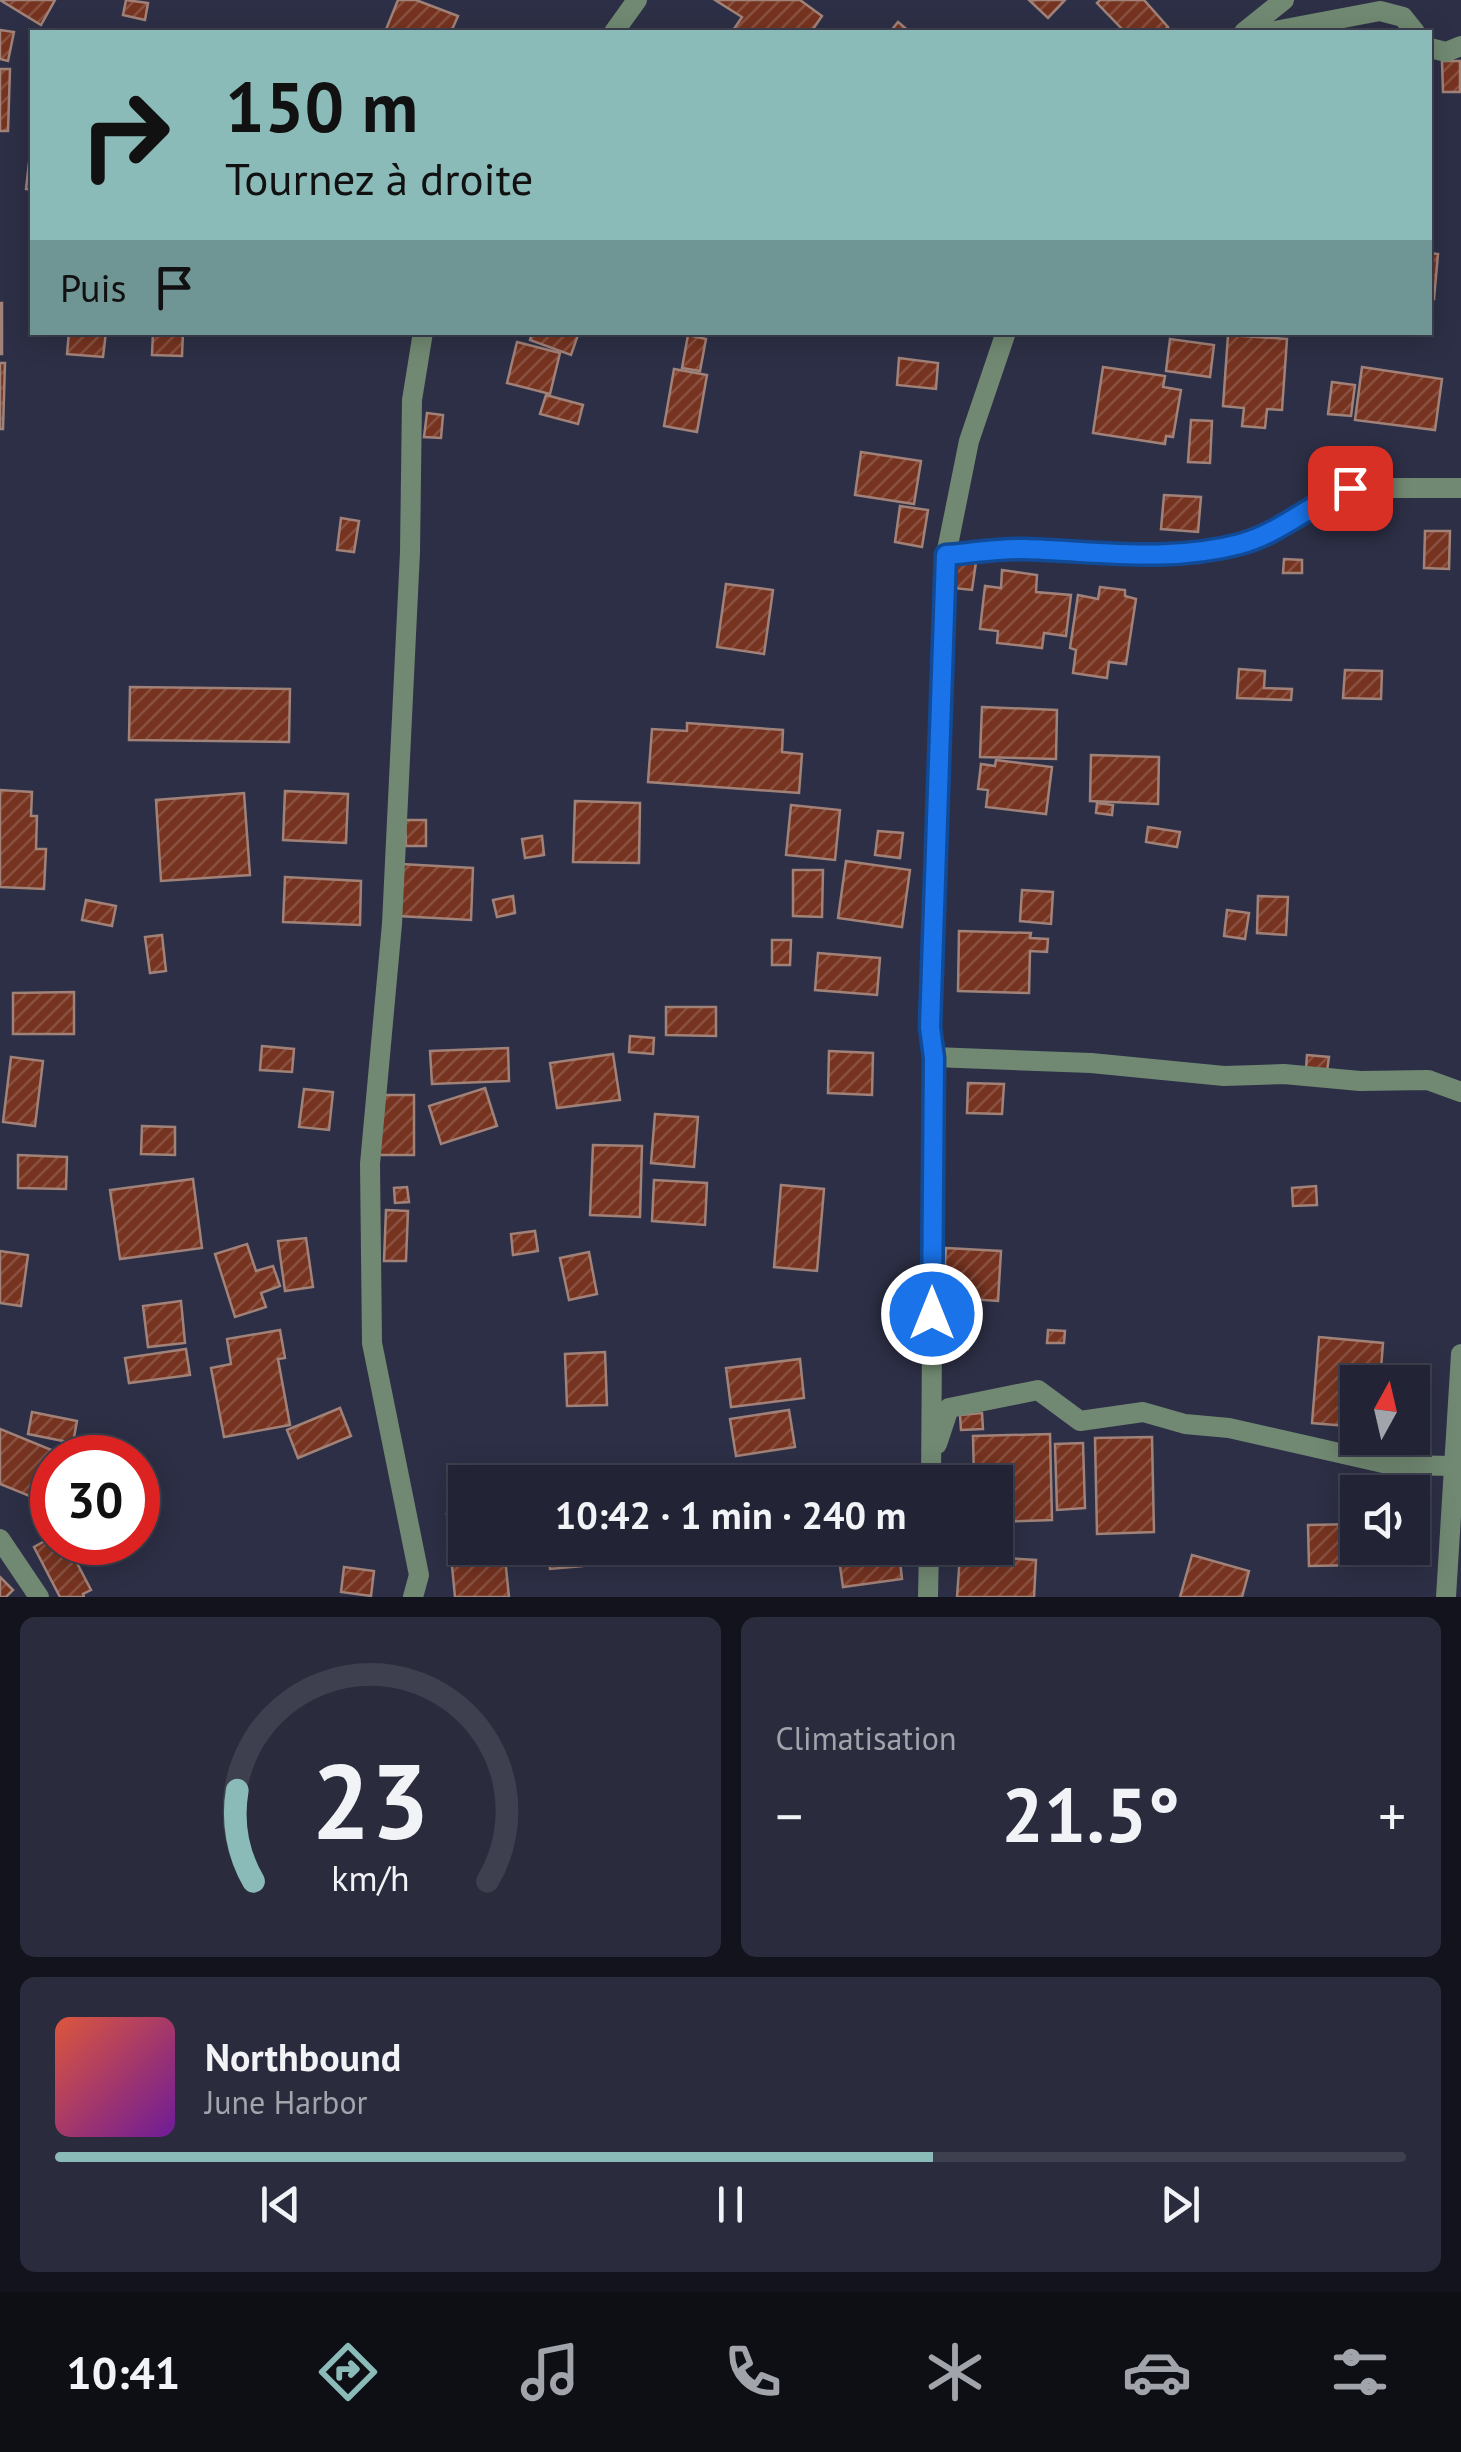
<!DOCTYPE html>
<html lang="fr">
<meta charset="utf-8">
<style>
body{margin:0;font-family:"PT Sans",sans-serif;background:#2a2b3c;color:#f1f3f6;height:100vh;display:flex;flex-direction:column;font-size:38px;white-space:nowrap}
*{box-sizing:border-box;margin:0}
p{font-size:32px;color:#a2a4ac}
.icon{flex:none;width:55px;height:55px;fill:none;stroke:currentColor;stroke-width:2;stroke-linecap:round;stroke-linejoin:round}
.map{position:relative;height:1597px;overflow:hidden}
.details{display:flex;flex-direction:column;gap:20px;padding:20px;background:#13131d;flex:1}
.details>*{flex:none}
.hud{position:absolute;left:30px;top:30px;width:1402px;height:305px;border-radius:0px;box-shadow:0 5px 25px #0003,0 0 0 2px #3f404f;background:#8bbbb9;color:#111;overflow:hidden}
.needle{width:65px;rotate:8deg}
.tools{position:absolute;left:1340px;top:1365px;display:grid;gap:20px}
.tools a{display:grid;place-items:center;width:90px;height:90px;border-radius:0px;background:#222334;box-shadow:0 5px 25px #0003,0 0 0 2px #3f404f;font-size:50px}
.speed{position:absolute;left:30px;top:1435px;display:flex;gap:20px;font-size:50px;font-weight:700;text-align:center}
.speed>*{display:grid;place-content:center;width:130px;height:130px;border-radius:50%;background:#222334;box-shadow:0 5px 25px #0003,0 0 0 2px #3f404f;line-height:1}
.speed .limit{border:15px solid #d22;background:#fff;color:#111}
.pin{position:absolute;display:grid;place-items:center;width:85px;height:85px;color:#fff;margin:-42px;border-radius:20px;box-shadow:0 5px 15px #0006}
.me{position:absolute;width:110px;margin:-55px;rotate:0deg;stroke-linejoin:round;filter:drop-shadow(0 0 8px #0008)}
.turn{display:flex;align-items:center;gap:35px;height:210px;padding:0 30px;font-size:45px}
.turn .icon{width:130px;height:130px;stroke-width:2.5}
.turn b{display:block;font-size:70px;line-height:85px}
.then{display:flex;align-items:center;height:95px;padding:0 30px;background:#0003;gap:20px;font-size:38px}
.big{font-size:75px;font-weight:700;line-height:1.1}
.details .card{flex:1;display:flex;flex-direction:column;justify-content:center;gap:15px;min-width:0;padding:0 35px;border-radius:15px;background:#2a2b3c}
.details .dial{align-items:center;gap:0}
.dial svg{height:260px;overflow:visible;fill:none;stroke:#3f404f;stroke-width:7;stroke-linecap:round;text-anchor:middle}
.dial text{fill:#f1f3f6;stroke:none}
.song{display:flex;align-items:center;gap:30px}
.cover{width:120px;height:120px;border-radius:15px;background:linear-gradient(135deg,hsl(10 70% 55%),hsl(280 70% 35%))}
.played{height:10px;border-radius:5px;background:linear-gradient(90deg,#8bbbb9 65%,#3f404f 65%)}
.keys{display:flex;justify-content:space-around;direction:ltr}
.heat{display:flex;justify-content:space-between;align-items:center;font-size:55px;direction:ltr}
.details .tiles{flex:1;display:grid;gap:20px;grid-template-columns:1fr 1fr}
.card:last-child{grid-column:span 2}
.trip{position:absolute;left:448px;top:1465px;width:565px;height:100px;border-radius:0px;background:#222334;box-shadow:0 5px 25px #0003,0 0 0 2px #3f404f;font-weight:700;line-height:100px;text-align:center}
.tabs{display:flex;height:160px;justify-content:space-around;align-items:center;background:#0e0e15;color:#a2a4ac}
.tabs .icon{width:70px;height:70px}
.tabs .on{color:#8bbbb9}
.tabs b{font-size:45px;color:#f1f3f6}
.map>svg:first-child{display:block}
</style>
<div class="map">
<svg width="1461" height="1597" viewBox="0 0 1461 1597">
<defs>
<pattern id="building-hatch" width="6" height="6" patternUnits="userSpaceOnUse" patternTransform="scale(2.5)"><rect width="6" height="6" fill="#763320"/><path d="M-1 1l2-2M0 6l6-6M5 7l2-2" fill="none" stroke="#8a5141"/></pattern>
</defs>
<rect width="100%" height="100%" fill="#2d2f46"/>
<g fill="url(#building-hatch)" stroke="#a18279" stroke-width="2.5">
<polygon points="0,0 55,0 41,25"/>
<polygon points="126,0 148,3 145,20 123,15"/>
<polygon points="398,0 416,0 458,16 451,32 385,32"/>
<polygon points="715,0 800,0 822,16 811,32 791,30 789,32 732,32 742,17"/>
<polygon points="1029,0 1065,0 1048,18"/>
<polygon points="1100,0 1144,0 1168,27 1162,32 1125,32 1097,3"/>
<polygon points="898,22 910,32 890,32"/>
<polygon points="0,30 14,32 8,61 0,59"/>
<polygon points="1442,61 1460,61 1460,92 1443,92"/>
<polygon points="0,69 10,69 8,131 0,131"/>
<polygon points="30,154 32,154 32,190 26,189"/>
<polygon points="1430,253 1438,254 1434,299 1430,298"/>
<rect x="0" y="303" width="2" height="51"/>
<polygon points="69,332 106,332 103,357 67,354"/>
<polygon points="153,332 183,332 182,356 152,355"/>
<polygon points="532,332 579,332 571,355 530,340"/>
<polygon points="688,335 706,339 700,371 682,368"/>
<polygon points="1228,335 1287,339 1282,410 1267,409 1265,428 1242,426 1244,408 1223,406"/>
<polygon points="1170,339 1214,345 1210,377 1166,371"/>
<polygon points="517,342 560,353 550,394 507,383"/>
<polygon points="899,358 938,363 936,389 897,385"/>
<polygon points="0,363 5,363 3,429 0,429"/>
<polygon points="1103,367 1165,376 1163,387 1181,390 1173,437 1166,436 1165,444 1093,433"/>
<polygon points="1362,367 1442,379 1435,430 1355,420"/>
<polygon points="674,369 707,375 697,432 664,426"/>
<polygon points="1332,382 1355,385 1351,416 1328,414"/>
<polygon points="546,395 583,405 578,424 540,414"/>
<polygon points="427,413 443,415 441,438 424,437"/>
<polygon points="1191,420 1212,421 1210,463 1188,462"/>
<polygon points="861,452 921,461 914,504 855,495"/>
<polygon points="1164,495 1201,497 1198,532 1161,529"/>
<polygon points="900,506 928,510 922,547 895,542"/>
<polygon points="341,518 359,521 354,552 337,550"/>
<polygon points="1425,531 1450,531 1449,569 1424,568"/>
<polygon points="1284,559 1302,560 1302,573 1283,573"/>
<polygon points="957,560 976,562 972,590 953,588"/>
<polygon points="1002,570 1037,575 1036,592 1071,595 1066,636 1044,633 1042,648 997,643 998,631 980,629 985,586 1001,588"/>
<polygon points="726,584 773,590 764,654 717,647"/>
<polygon points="1100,587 1125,590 1125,596 1136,599 1126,664 1109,662 1107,678 1073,673 1076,650 1070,648 1078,595 1098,599"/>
<polygon points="1239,669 1265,671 1264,688 1292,689 1291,700 1237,698"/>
<polygon points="1345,670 1382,671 1381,699 1343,698"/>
<polygon points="130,687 290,689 289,742 129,740"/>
<polygon points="982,707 1057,710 1056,759 980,757"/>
<polygon points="687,723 783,730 782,752 802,754 799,793 648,782 652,729 687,731"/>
<polygon points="1091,755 1159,757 1158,804 1090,801"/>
<polygon points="996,760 1052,767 1046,814 986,807 988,790 978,789 981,764 995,766"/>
<polygon points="0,790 32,792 31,816 37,816 36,849 46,849 44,889 0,887"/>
<polygon points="285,791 348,794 346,843 283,840"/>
<polygon points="244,793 250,875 161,881 156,800"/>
<polygon points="575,801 640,803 639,863 573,862"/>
<polygon points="1097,803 1113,805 1112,815 1096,813"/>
<polygon points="791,805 840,810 835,860 786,855"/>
<polygon points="405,820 426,820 426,846 406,846"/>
<polygon points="1148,827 1180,832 1177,847 1146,842"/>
<polygon points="878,831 903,833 900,858 875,855"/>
<polygon points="542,836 544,855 525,858 522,839"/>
<polygon points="846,861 910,870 902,927 838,918"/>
<polygon points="401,864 473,868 471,920 398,916"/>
<polygon points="793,870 823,870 822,917 793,916"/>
<polygon points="285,877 361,881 360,925 283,922"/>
<polygon points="1022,890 1053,892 1051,924 1020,921"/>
<polygon points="513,896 515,913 497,917 493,900"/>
<polygon points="1258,896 1288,897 1286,935 1257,933"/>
<polygon points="86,900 116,906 112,926 82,920"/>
<polygon points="1227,910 1249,913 1245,939 1224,936"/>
<polygon points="959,931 1031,933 1030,938 1048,939 1047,952 1030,951 1029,993 958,991"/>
<polygon points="162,935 166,971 150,973 145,937"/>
<polygon points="772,940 791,940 790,965 772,965"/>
<polygon points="818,953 880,958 877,995 815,990"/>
<polygon points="74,992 74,1034 13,1034 13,993"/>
<polygon points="666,1007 716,1007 716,1036 666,1035"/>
<polygon points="630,1036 654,1038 653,1054 629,1052"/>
<polygon points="262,1046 294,1049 292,1072 260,1070"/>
<polygon points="508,1048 509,1081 432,1084 430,1051"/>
<polygon points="829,1051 873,1053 872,1095 828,1093"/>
<polygon points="613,1054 620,1100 557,1108 550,1063"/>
<polygon points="1307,1055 1329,1057 1327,1071 1306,1068"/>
<polygon points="11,1057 43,1061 35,1126 3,1122"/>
<polygon points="968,1083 1004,1084 1002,1114 967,1113"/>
<polygon points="485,1088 497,1126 441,1144 429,1106"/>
<polygon points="304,1089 333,1092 329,1130 299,1127"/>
<polygon points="380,1095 414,1095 414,1155 379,1155"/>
<polygon points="655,1114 698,1117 694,1167 651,1163"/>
<polygon points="142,1126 175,1127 175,1155 141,1154"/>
<polygon points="593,1145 642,1146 640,1217 590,1215"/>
<polygon points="18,1155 67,1157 66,1189 18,1188"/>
<polygon points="193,1179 202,1248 120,1259 110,1190"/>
<polygon points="654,1180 707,1183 705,1225 652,1221"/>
<polygon points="781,1185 824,1189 817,1271 774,1267"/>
<polygon points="1316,1186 1317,1205 1293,1206 1292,1188"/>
<polygon points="407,1187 409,1202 395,1203 394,1188"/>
<polygon points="386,1210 408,1211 406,1261 384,1261"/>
<polygon points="535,1231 538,1251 513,1255 511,1234"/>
<polygon points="306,1238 313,1287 285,1291 278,1241"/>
<polygon points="247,1244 256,1271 273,1266 280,1286 261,1293 266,1307 235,1317 215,1254"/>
<polygon points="946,1248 1001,1251 998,1301 943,1297"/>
<polygon points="0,1251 28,1255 21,1306 0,1303"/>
<polygon points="589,1252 597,1294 569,1300 560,1258"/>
<polygon points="181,1301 185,1343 148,1347 143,1306"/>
<polygon points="949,1320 971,1323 968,1349 945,1346"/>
<polygon points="280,1330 285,1358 278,1359 290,1425 224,1437 211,1368 231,1364 227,1339"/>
<polygon points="1048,1330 1065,1331 1064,1343 1047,1343"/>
<polygon points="1319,1337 1383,1343 1380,1382 1358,1382 1358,1427 1312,1423"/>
<polygon points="186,1349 190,1375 129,1383 125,1358"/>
<polygon points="605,1352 607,1405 567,1406 565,1354"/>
<polygon points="800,1359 804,1398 731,1407 726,1368"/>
<polygon points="340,1408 351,1436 298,1458 287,1430"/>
<polygon points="789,1410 795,1447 736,1456 730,1419"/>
<polygon points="1412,1410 1428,1412 1426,1433 1412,1432"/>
<polygon points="32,1412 77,1421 73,1443 28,1434"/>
<polygon points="982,1413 983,1429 961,1430 960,1415"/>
<polygon points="0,1429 66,1456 52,1458 52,1490 47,1503 0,1484"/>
<polygon points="1050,1434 1052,1520 995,1522 995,1482 974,1482 973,1436"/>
<polygon points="1152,1437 1154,1532 1097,1534 1095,1438"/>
<polygon points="1083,1443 1085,1508 1057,1510 1055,1444"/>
<polygon points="465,1512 465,1548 504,1548 509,1597 455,1597 447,1514"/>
<polygon points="1358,1524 1362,1565 1309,1566 1308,1525"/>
<polygon points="52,1537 52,1542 66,1542 91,1590 83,1594 84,1597 60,1597 34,1547"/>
<polygon points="548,1548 580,1548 582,1566 550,1569"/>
<polygon points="899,1551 902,1579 843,1587 839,1559"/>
<polygon points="960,1555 1036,1560 1034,1597 957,1597"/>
<polygon points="1192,1555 1249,1571 1242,1597 1180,1597"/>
<polygon points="344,1567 374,1571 371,1596 341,1592"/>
<polygon points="0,1577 13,1590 6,1597 0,1597"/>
</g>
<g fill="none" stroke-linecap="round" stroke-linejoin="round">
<g stroke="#718972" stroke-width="20">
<polyline points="614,32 637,0"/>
<polyline points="1244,32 1284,0"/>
<polyline points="1270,32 1380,11 1403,17 1415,32"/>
<polyline points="1430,48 1446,52 1461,46"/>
<polyline points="946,555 1020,549 1125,555 1203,552 1244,544 1262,536 1350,488 1461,488"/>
<polyline points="934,1057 1091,1063 1224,1076 1284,1074 1360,1081 1428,1080 1461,1092"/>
<polyline points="937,1444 949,1408 1038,1390 1080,1421 1143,1412 1185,1424 1229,1428 1392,1465 1456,1466"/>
<polyline points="931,1482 934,1057 929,1027 946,555 969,441 1006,332"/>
<polyline points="0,1539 39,1597"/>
<polyline points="413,1597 419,1575 372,1343 370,1164 392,924 410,552 412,400 423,332"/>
<polyline points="928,1597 929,1548"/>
<polyline points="1446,1597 1461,1354"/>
</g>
</g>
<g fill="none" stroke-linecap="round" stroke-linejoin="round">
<g stroke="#114b97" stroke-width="25">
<path id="route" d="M932,1314L934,1058L930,1027L946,555C972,553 998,548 1024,549C1096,551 1169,563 1240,544C1279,534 1312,503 1350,488"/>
</g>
<use href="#route" stroke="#1a73e8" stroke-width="18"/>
</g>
</svg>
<div class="tools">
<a><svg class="needle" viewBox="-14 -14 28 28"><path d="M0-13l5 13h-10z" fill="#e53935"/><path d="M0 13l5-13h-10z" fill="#a2a4ac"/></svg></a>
<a><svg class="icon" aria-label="sound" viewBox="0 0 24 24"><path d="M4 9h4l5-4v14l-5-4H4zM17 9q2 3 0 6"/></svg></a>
</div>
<div class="speed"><div class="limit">30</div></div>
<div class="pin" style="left:1350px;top:488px;background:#d93025"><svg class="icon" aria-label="arrive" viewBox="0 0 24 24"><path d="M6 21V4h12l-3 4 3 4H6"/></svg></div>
<svg class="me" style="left:932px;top:1314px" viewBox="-20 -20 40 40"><circle r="17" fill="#1a73e8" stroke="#fff" stroke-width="3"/><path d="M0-11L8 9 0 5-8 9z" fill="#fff"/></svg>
<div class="trip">10:42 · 1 min · 240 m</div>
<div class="hud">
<div class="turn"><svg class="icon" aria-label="right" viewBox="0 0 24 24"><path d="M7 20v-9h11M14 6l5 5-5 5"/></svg><div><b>150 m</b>Tournez à droite</div></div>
<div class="then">Puis<svg class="icon" aria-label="arrive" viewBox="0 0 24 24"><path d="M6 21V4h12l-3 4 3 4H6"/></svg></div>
</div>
</div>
<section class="details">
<div class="tiles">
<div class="card dial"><svg viewBox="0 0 100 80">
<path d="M14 69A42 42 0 1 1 86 69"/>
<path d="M14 69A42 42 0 0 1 9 41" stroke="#8bbbb9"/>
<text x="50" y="56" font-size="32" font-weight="700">23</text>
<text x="50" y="72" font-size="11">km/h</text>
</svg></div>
<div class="card"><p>Climatisation</p>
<div class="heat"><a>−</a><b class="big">21.5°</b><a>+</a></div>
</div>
<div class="card">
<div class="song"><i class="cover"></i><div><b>Northbound</b><p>June Harbor</p></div></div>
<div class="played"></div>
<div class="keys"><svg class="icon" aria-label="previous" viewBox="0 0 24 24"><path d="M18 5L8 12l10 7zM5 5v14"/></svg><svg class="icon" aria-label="pause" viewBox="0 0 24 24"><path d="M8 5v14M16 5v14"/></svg><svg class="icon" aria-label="next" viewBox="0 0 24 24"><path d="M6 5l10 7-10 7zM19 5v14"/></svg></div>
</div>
</div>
</section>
<nav class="tabs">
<b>10:41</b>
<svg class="icon on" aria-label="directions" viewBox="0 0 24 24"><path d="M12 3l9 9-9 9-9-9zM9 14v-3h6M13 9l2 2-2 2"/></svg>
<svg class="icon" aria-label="music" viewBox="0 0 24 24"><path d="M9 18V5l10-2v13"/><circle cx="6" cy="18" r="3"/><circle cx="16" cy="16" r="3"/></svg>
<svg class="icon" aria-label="phone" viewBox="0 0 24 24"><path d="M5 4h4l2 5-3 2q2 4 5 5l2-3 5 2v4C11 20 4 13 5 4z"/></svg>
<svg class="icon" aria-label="climate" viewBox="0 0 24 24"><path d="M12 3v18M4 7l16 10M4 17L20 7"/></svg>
<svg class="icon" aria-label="car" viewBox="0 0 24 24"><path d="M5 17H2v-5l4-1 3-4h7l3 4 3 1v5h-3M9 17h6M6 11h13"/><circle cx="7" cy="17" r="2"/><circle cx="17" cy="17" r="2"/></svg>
<svg class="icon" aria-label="filters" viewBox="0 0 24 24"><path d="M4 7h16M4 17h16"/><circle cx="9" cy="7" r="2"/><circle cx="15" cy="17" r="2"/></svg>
</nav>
